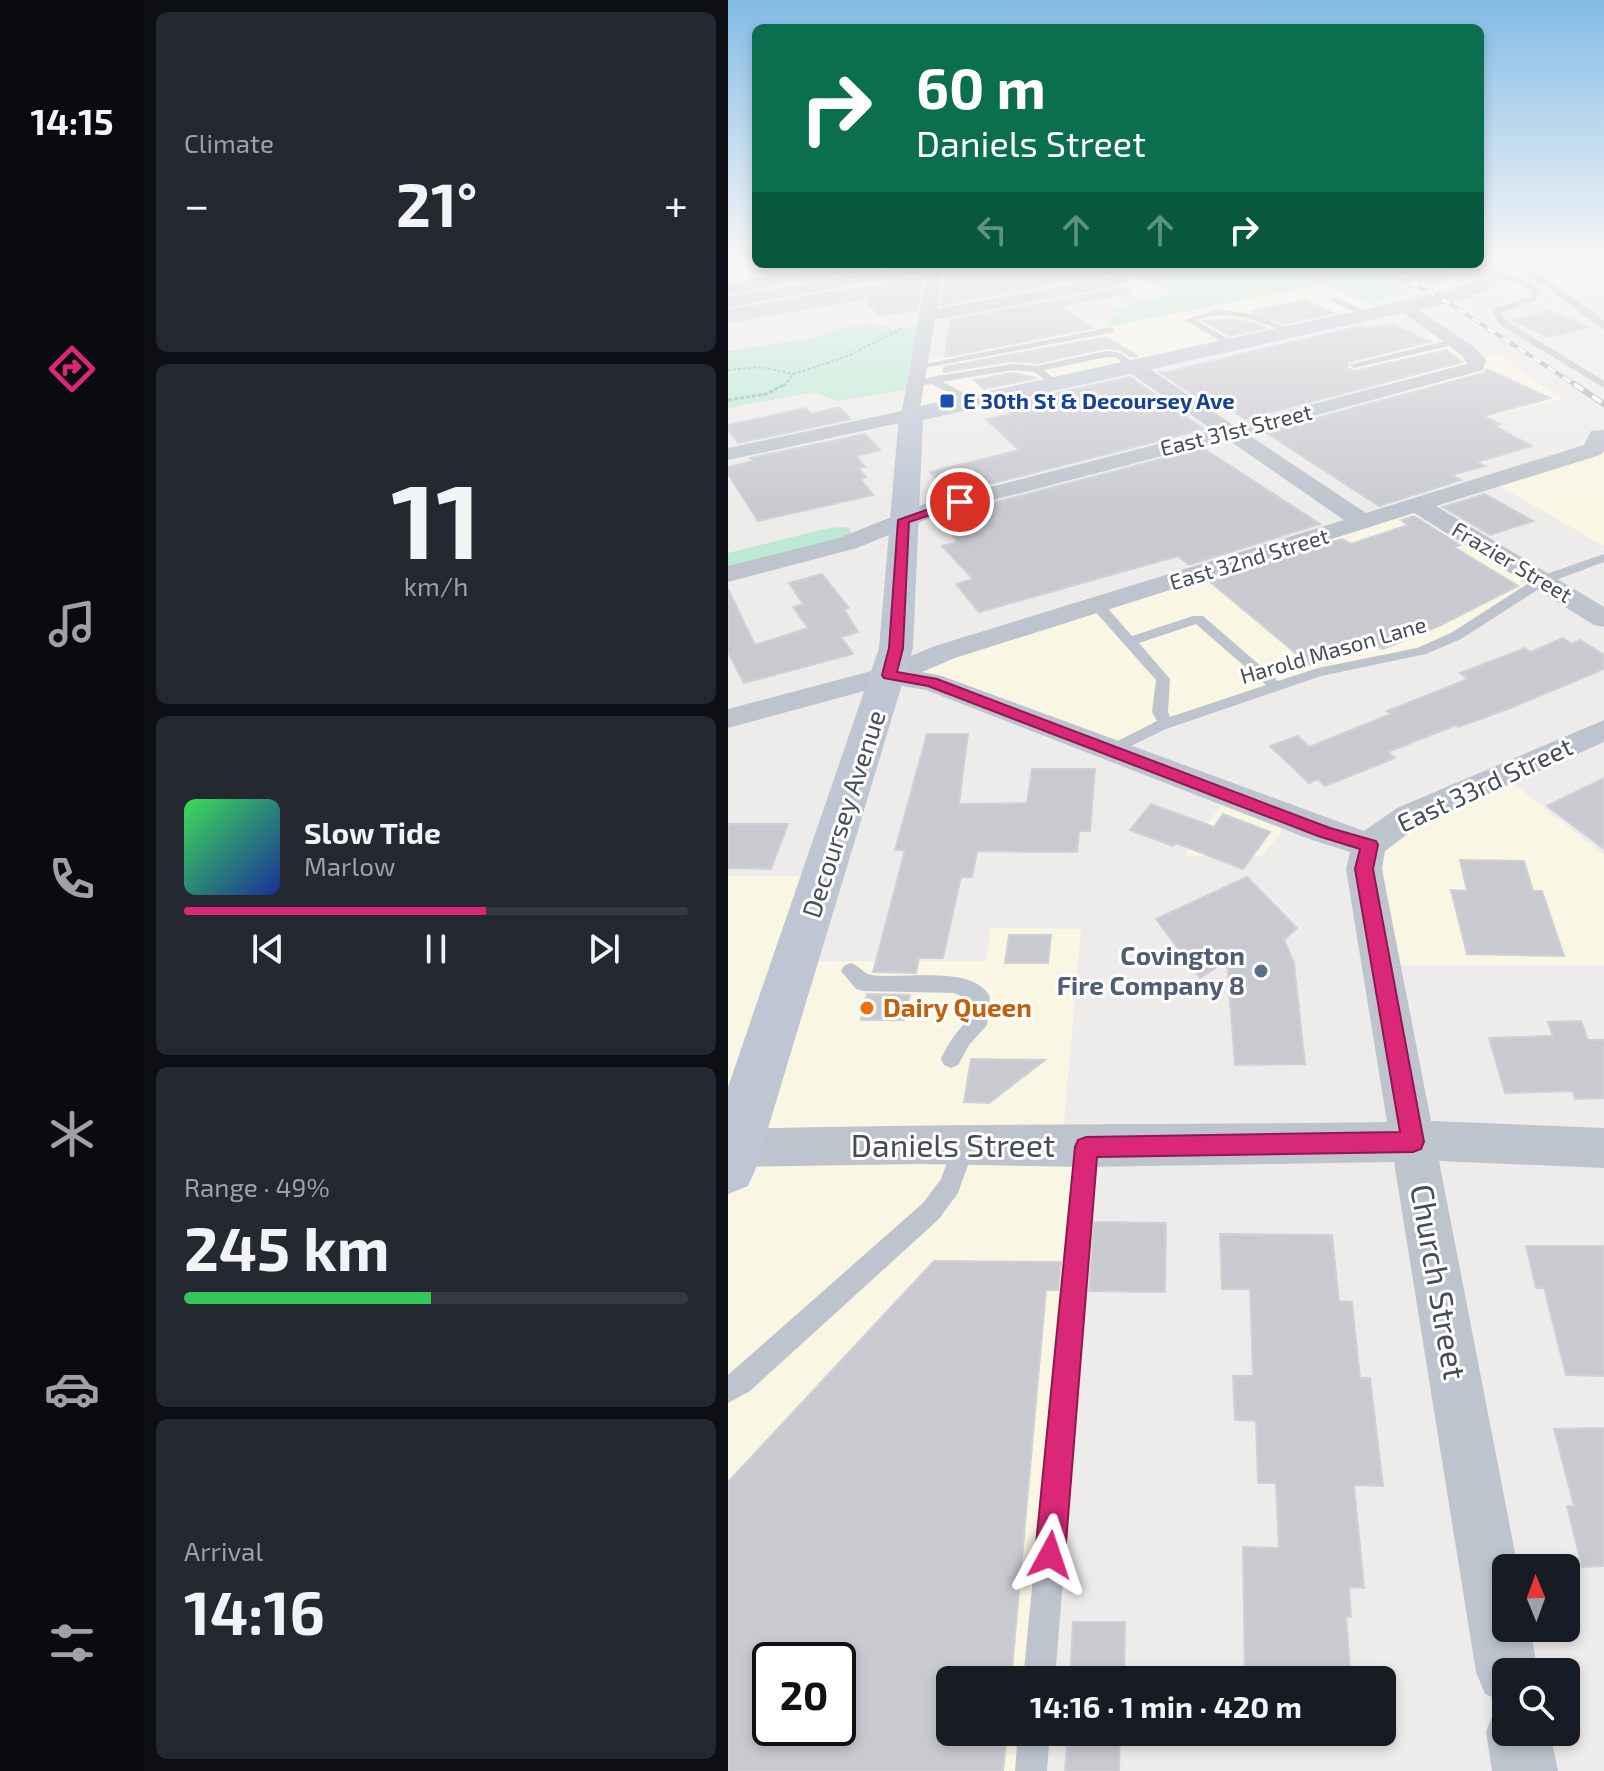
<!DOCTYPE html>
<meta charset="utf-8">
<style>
body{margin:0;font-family:"Exo 2",sans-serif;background:#242831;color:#f1f3f6;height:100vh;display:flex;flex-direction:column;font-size:30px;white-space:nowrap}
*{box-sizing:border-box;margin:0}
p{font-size:26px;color:#9ea1a6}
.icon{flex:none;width:44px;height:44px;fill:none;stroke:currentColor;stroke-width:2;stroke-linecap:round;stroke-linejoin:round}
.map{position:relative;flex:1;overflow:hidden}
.side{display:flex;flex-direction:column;gap:12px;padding:12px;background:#0d0f14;width:584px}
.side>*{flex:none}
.guide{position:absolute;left:24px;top:24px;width:732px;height:244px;border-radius:12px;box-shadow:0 4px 12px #0003;background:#0b6e4f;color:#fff;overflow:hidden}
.needle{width:52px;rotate:359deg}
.controls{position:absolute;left:764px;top:1554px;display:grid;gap:16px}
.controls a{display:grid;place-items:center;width:88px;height:88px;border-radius:12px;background:#171b24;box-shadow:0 4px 12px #0003;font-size:40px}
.speed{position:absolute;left:24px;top:1642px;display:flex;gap:16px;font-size:40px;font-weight:700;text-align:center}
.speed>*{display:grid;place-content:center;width:104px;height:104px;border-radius:50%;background:#171b24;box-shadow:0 4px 12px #0003;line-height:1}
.speed .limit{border:4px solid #111;border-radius:12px;background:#fff;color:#111}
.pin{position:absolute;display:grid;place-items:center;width:68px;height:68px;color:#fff;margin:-34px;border:4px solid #fff;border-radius:50%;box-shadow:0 2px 8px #0007}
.me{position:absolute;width:88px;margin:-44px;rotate:5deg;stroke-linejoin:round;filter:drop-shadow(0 0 6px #0008)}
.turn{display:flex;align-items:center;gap:28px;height:168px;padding:0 32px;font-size:36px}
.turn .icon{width:104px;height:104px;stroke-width:2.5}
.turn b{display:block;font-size:56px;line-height:68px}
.lanes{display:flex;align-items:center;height:76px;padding:0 32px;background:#0003;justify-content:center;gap:40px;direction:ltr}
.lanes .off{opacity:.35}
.big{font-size:60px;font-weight:700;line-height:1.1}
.side .tile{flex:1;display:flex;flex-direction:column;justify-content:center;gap:12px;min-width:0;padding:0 28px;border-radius:12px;background:#242831}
.side .dial{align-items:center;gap:0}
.dial b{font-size:104px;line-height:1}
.song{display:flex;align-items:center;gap:24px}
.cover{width:96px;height:96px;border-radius:12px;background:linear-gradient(135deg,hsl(130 70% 55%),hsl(230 70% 35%))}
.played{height:8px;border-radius:4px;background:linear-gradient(90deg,#db2777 60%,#363941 60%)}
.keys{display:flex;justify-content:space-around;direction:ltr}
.heat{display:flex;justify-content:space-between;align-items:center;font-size:44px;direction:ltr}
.charge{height:12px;border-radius:6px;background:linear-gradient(90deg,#34c759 49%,#363941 0)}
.trip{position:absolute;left:208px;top:1666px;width:460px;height:80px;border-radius:12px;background:#171b24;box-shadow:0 4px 12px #0003;font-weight:700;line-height:80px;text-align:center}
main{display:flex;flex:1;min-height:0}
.tabs{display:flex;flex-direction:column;width:144px;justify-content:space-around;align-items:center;background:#090b0e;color:#9ea1a6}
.tabs .icon{width:56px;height:56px}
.tabs .current{color:#db2777}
.tabs b{font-size:36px;color:#f1f3f6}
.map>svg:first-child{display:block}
</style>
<main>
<nav class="tabs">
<b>14:15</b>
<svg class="icon current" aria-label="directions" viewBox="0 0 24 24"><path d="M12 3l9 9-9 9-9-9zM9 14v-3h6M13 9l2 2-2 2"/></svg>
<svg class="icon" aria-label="music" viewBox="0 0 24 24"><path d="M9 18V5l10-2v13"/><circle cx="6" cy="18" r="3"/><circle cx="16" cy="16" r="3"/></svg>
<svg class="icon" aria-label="phone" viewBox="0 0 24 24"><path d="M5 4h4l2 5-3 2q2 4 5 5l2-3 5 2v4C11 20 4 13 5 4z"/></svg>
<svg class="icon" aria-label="climate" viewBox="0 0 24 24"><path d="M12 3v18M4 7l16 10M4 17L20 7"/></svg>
<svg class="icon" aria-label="car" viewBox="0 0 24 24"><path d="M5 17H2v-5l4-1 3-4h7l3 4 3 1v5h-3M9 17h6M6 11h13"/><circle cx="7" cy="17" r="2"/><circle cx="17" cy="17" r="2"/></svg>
<svg class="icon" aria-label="filters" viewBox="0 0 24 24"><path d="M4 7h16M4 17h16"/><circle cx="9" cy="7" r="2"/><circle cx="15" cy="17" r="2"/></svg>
</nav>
<section class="side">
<div class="tile"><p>Climate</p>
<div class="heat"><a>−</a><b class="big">21°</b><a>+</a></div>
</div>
<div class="tile dial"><b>11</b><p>km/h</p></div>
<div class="tile">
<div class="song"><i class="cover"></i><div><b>Slow Tide</b><p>Marlow</p></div></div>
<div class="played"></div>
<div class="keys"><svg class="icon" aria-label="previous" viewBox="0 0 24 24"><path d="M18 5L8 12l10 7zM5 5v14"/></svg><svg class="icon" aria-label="pause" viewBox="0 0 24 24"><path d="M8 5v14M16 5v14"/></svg><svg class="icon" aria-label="next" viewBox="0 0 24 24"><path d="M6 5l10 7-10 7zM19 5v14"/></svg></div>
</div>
<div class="tile"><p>Range · 49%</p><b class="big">245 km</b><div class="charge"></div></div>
<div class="tile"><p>Arrival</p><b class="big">14:16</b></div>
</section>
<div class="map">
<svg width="876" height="1771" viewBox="0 0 876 1771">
<rect width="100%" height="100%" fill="#eeeceb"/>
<g fill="#f9f6e4" fill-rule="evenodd">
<polygon points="593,285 657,311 183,415 192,361"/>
<polygon points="714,333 749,360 769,354 835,399 715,429 650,394 660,390 598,359"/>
<polygon points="868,447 876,451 876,546 765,482"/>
<polygon points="691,506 815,580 693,651 589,672 382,749 161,675"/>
<polygon points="774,775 876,855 876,965 655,965 641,845"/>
<polygon points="500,795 563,819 534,856 457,856"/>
<path d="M0,876H95L69,961H258L262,928L353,929L334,1146L358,1147L311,1680H222V1732H306L303,1771H0ZM42,1660H110V1728H42Z"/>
</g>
<g fill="#bce9d3">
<polygon points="366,264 706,264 727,278 640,303 593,285 378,327 389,309 447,292"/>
<polygon points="143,324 168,329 198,325 188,388 109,401 86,392 0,408 0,351 86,338 107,329"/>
<polygon points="120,527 123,531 120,537 0,570 0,553 101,528"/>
</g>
<g fill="#c9cad0" stroke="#d0d1d7" stroke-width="2" fill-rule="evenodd">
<polygon points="128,264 172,264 0,294 0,284"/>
<polygon points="227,264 399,264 400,276 392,272 213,305 218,271"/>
<polygon points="195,276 189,310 152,316 136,299 0,322 0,310"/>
<polygon points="400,284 401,293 332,306 365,328 217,357 222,320 394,288"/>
<polygon points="577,300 605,313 556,324 524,311"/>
<polygon points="822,311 861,327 821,337 784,321"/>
<polygon points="503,319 525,323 538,328 501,336 476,321"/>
<polygon points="664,324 702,342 620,362 619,368 627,371 718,350 734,362 517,419 493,403 488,410 430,371 435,373 631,326 639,329"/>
<polygon points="379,337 409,356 403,357 392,350 378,348 309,363 284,361 216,372 216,367"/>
<polygon points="758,369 822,398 756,416 772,424 766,426 804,446 749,462 757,466 724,475 733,480 651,506 537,432 756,373"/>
<polygon points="284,373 309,378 256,389 246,380"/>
<polygon points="402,377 476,429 223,494 202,472 291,450 258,419 284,414 275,405"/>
<polygon points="111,407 123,419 10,443 0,430 0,425 78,408 83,414"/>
<polygon points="137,434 152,450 128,456 137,467 130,468 138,477 132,479 145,495 30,521 0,474 0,467 25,461 22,458"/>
<polygon points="475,448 592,524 461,565 450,556 251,612 228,584 245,579 214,546 230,542 212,522 242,514 238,510"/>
<polygon points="757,494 805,521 762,535 715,507"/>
<polygon points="686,516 732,545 726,547 790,586 711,626 655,649 642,643 582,665 481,581 614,539 623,544 680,525 673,520"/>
<polygon points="94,574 121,608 116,609 130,632 113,637 125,654 16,683 0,652 0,589 27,645 80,628 65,607 75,604 61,583"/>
<polygon points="835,638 844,644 852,640 876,655 876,669 780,709 730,727 728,725 660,752 667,758 597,786 590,779 581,783 542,746 570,736 581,747 663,714 659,711 740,679 732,673 797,648 803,652"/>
<polygon points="199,734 240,734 231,804 299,803 304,769 367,769 362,831 351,831 349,852 249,851 244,877 233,877 215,958 191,958 188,973 145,972 177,850 167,850"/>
<polygon points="876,778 876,849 819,806"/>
<polygon points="423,804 486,827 495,814 542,832 515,869 448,843 445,846 402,830"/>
<polygon points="0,824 60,824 43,869 0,868"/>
<polygon points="732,860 796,861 805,891 814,891 836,956 739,954 723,890 739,891"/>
<polygon points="519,877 569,928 556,940 566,963 577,1064 507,1065 499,961 472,978 428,919"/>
<polygon points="281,935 323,935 320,963 277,963"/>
<polygon points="139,994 182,995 176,1020 133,1020"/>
<polygon points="853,1021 860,1040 876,1040 876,1098 847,1099 845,1091 777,1093 761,1038 825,1036 820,1022"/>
<polygon points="243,1059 317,1060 261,1103 236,1102"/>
<polygon points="366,1222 438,1223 437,1292 361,1291"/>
<polygon points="492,1234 604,1235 611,1301 624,1302 632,1378 642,1378 655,1486 626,1485 636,1588 621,1587 623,1617 618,1617 623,1680 517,1680 515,1547 551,1548 548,1483 530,1483 528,1421 507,1420 505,1376 525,1376 522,1289 494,1289"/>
<polygon points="798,1246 876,1246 876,1376 838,1375 816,1288 808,1288"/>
<path d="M206,1261L333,1262L330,1290H318L283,1680H222V1732H279L275,1771H0V1482ZM42,1660H110V1728H42Z"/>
<polygon points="876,1428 876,1566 854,1567 839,1506 846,1506 826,1429"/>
<polygon points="345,1622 397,1622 396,1680 342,1680"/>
<polygon points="340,1732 392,1732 391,1771 337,1771"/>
</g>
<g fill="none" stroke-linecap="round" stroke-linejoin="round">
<g stroke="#78c4a8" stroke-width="2" stroke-dasharray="3 2" stroke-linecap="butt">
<polyline points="0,370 33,367 65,374"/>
<polyline points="56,386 65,374 118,357 173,329"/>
</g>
<polyline stroke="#78c4a8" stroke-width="3" stroke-dasharray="4 2" stroke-linecap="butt" points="0,400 38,394 58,384"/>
<g fill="#bec4cd" fill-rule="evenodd">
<polygon points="781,260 790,260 868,314 876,322 876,330"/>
<polygon points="759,271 795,278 813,290 807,301 774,312 777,320 876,381 876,388 771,324 765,313 768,308 801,297 805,292 789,282 756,275"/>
<polygon points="604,298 610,298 644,314 637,316 604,302"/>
<path d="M487,310L528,314L566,332L559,334C529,319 500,309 468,320L507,343L504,348L457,320Z"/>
<polygon points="384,327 387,332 191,369 186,366"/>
<polygon points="726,339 729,344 626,368 621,365"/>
<polygon points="379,351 392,353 411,367 403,369 387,357 379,357 316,370 332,384 327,387 306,372 284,370 214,382 250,400 250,404 246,405 203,384 189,386 184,383 203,377 284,364 309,366"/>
<path d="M876,554V562L820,583L733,639L698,654L593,676L438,729L388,753L382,754L374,749L429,721L424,712L428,680L364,608V602H374L404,636L465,616H475L550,681L590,668L689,648L723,633L810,577ZM468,624L538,685L442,717L440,712L442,679L411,643Z"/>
<path d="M123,963C131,966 136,974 144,975C175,980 245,964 262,997L259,1025L241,1045L230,1065L223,1068L216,1065L213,1059C220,1044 227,1033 239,1021L242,1000L226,993L135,991L128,989L113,971L116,966Z"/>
<polygon points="236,1135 244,1138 247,1145 230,1193 211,1219 22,1391 0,1403 0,1375 195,1203 213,1179 228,1138"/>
<polygon points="358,1137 366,1140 369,1147 327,1680 295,1680 347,1147 350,1140"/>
<polygon points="290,1732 322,1732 319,1771 287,1771"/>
</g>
<g fill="#bec4cd" fill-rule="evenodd">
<polygon points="190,264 224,264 215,269 209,309 393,275 401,280 393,285 207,320 190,419 0,460 0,448 174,411 199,272 0,307 0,297"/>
<path d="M677,301L746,347L758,360L755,370L519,434L638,513L856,445L863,431L876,430V451L872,455L708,506L876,607V627L866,625L686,513L227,658L194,672L214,676L636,831L669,808L876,720V742L693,824L657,851L654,869L703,1121L876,1128V1168L711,1161L790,1568H778V1628H802L810,1672H778V1703L757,1694L748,1672L666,1162L358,1167L191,1164L0,1167V1131L6,1129C224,1123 441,1125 659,1122L618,869L622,852L584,840L198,690L162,684L0,728V709L151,669L207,646L616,520L499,439L212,514L129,548L0,582V566L111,538L196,504L485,430L399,371L397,367L399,363H413L505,425L739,364L734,355L671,310L669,306Z"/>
<polygon points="778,1705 778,1732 822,1732 830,1771 764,1771 758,1732 767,1709"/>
</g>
<polygon fill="#bfc6d3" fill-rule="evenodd" points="752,260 759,260 771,277 767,287 733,300 195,420 185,648 28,1168 20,1186 0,1194 0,1087 151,648 171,415 174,410 720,291 751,280 743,264 752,264"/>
<g stroke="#aeb0b5" stroke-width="4">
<polyline id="rail-far1" points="651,264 724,305 849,386"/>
</g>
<g stroke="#aeb0b5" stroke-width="6">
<polyline id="rail" points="846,384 876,404"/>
</g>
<use href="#rail-far1" stroke="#fff" stroke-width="3" stroke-dasharray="9" stroke-linecap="butt"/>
<use href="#rail" stroke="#fff" stroke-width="4" stroke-dasharray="11" stroke-linecap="butt"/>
</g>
<linearGradient id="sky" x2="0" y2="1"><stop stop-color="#83bbe6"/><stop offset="0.51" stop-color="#f7f6f6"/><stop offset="1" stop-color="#f7f6f6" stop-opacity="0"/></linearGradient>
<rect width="876" height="508" fill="url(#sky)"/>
<polygon fill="#db2777" stroke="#8e194d" stroke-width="2" points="232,498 238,502 236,504 181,522 175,648 169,672 209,679 602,828 648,841 650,845 645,869 696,1142 693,1149 685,1152 369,1157 337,1555 333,1565 322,1569 312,1565 307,1555 347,1147 350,1140 358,1137 672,1132 627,869 632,849 590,836 200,686 156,678 154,675 161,648 170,520"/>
<rect fill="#1a4fb4" stroke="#fff" stroke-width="3" x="211" y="393" width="16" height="16" rx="4"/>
<circle fill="#5c6f8a" stroke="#fff" stroke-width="3" cx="533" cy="971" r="8"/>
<circle fill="#e8710a" stroke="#fff" stroke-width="3" cx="139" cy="1008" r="8"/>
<g text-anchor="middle" stroke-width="6" stroke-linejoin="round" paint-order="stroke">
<g font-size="22" font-weight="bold" fill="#164399" stroke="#fff" text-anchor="start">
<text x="235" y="409">E 30th St &amp; Decoursey Ave</text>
</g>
<g font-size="22" fill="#464d57" stroke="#fff">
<text transform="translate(508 430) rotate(-14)" y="8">East 31st Street</text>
<text transform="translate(521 559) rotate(-17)" y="8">East 32nd Street</text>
<text transform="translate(784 562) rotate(31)" y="8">Frazier Street</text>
<text transform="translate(605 650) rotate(-16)" y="8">Harold Mason Lane</text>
</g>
<g font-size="26" fill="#464d57" stroke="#fff">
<text transform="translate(757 785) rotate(-25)" y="9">East 33rd Street</text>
<text transform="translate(116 814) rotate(-72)" y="9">Decoursey Avenue</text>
</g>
<g font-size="26" font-weight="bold" fill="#4e5e75" stroke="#fff" text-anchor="end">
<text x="517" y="965">Covington<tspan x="517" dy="30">Fire Company 8</tspan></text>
</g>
<g font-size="26" font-weight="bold" fill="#c56008" stroke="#fff" text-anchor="start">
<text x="155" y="1017">Dairy Queen</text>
</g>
<g font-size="32" fill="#464d57" stroke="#fff">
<text x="225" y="1157">Daniels Street</text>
<text transform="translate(710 1282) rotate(80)" y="11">Church Street</text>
</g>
</g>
</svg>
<div class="controls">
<a><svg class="needle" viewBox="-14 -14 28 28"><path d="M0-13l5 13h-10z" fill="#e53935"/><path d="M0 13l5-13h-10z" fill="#9ea1a6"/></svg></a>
<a><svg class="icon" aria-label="search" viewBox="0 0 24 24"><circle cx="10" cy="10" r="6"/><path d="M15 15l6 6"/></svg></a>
</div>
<div class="speed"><div class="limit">20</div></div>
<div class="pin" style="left:232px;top:502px;background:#d93025"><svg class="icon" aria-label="arrive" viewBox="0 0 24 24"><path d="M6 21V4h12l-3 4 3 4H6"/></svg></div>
<svg class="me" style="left:322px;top:1555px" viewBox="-20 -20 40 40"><path d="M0-17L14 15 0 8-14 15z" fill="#db2777" stroke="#fff" stroke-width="4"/></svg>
<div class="trip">14:16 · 1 min · 420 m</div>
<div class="guide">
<div class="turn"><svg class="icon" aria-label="right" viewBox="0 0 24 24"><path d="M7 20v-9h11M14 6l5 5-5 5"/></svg><div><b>60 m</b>Daniels Street</div></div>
<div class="lanes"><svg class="icon off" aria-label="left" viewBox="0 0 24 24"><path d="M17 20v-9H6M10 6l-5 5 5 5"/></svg><svg class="icon off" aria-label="ahead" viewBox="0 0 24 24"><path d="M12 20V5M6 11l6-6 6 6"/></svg><svg class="icon off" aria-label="ahead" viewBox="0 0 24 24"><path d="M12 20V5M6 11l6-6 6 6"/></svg><svg class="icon" aria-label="right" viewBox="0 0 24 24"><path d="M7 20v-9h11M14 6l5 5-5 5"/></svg></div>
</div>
</div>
</main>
